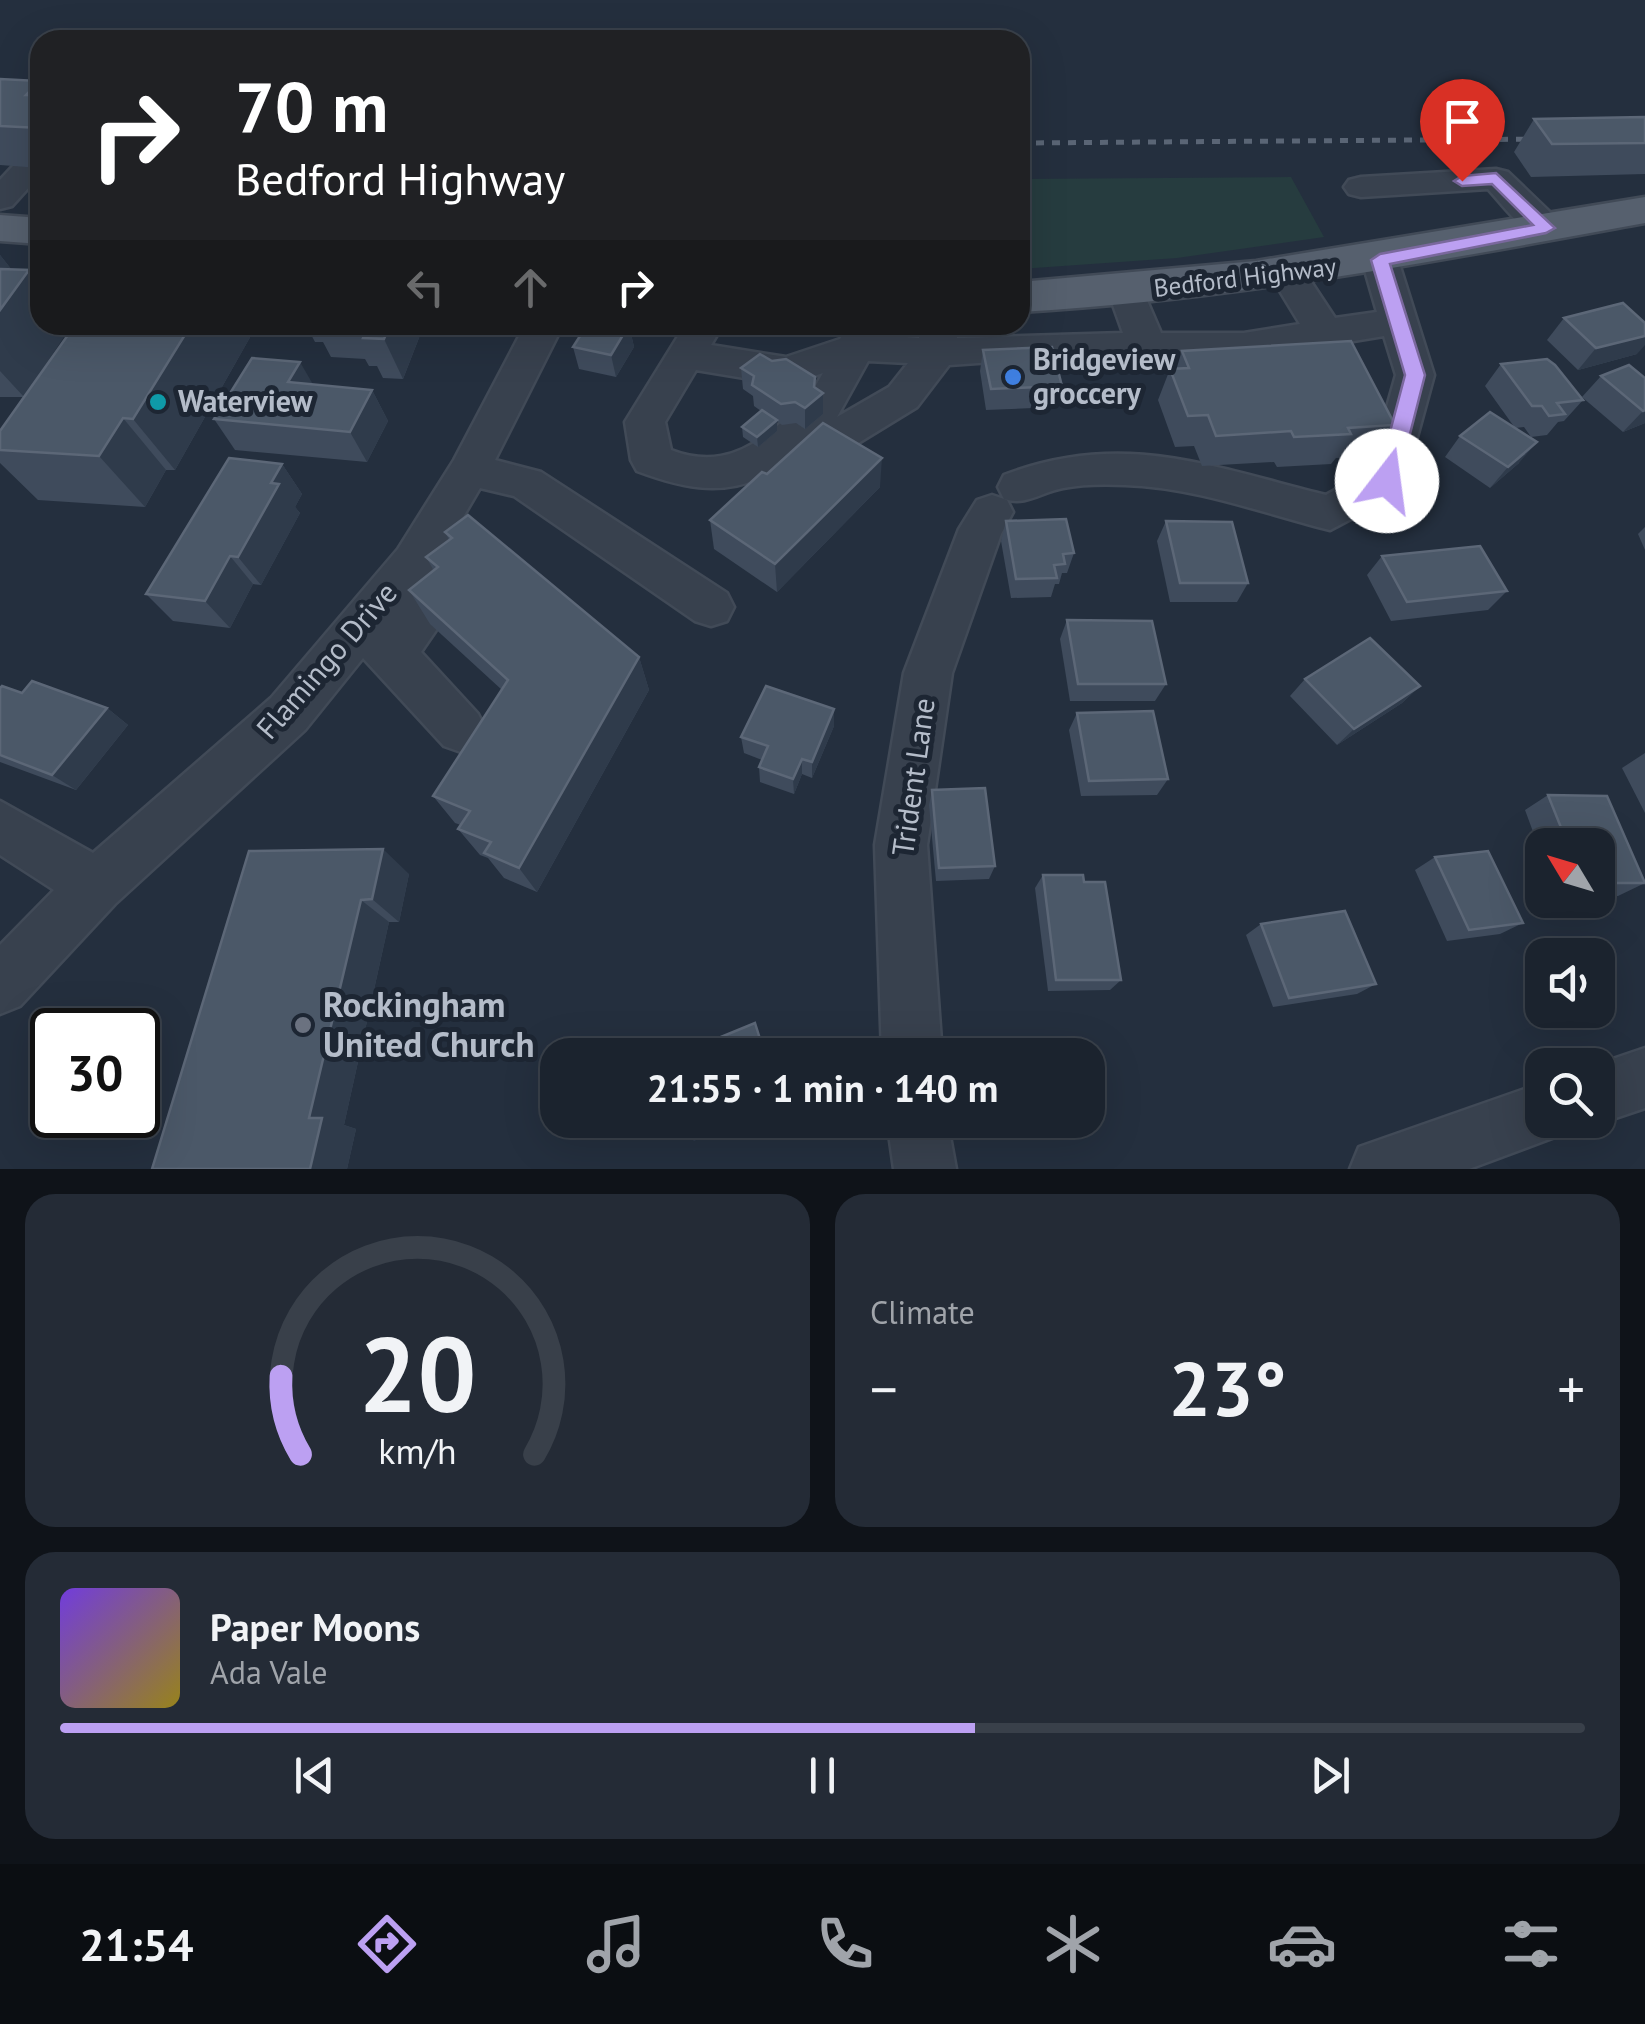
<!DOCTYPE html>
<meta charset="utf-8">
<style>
body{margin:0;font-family:"PT Sans",sans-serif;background:#242b36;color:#f1f3f6;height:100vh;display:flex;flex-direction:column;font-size:38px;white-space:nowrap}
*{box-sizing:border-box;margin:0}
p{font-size:32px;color:#a0a4aa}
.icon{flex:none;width:55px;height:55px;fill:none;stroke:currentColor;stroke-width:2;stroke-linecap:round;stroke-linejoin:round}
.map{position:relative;height:1169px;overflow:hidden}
.drawer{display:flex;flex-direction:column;gap:25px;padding:25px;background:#0f1319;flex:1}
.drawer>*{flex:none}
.guide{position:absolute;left:30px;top:30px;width:1000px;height:305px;border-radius:30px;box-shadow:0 10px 40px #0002,0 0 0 2px #39404a;background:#202124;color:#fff;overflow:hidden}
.needle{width:65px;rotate:308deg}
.buttons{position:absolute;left:1525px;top:828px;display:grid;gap:20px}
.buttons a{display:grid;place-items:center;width:90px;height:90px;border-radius:20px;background:#1b232e;box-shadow:0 10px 40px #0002,0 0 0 2px #39404a;font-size:50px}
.speed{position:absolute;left:30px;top:1008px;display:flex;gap:20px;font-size:50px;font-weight:700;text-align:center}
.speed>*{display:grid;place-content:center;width:130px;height:130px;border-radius:50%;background:#1b232e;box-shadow:0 10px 40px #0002,0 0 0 2px #39404a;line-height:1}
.speed .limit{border:5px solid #111;border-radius:15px;background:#fff;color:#111}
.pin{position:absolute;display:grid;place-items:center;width:85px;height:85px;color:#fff;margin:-102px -42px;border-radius:50% 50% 50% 0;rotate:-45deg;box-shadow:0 0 10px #0007}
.pin .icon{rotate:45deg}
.me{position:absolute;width:110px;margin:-55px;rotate:15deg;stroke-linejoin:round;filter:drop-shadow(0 0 8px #0008)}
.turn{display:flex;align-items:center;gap:35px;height:210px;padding:0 40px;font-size:45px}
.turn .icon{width:130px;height:130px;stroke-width:2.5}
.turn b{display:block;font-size:70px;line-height:85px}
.lanes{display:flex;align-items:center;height:95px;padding:0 40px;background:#0003;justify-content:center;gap:50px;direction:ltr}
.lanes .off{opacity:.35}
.big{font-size:75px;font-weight:600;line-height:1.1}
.drawer .card{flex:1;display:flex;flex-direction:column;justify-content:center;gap:15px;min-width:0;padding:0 35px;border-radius:30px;background:#242b36}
.drawer .dial{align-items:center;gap:0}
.dial svg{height:260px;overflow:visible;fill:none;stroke:#39404a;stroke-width:7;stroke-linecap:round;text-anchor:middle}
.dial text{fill:#f1f3f6;stroke:none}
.song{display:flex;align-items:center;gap:30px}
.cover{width:120px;height:120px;border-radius:15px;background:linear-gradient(135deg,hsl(260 70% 55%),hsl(50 70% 35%))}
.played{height:10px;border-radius:5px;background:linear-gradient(90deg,#bca0f2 60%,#39404a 60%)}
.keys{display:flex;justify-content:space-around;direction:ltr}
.heat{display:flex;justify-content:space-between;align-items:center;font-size:55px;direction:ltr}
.drawer .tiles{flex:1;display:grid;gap:25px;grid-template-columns:1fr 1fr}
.card:last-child{grid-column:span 2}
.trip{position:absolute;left:540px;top:1038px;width:565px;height:100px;border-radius:30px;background:#1b232e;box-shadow:0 10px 40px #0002,0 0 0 2px #39404a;font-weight:600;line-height:100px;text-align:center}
.dock{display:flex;height:160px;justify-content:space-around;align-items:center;background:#0b0e12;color:#a0a4aa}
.dock .icon{width:70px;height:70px}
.dock .current{color:#bca0f2}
.dock b{font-size:45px;color:#f1f3f6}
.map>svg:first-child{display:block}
</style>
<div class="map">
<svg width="1645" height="1169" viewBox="0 0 1645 1169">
<rect width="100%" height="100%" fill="#242f3e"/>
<polygon fill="#263c3f" points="1291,177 1324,237 1177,258 1020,269 1020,179"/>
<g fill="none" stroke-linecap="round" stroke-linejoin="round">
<g stroke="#414a57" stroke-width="5">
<g id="minor">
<polygon points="25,163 37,166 40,175 12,206 0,209 0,180 13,166"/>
<path d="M1496,169L1508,172L1558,220L1563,228L1558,236C1528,244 1507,209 1488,189L1361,197L1349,194L1344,187L1349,180L1361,177Z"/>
<path d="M1380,249L1392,252L1398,260L1434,375L1402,492L1330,530C1263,513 1194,487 1125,485C1104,484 1084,484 1063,488C1041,492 1027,506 1004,499L998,487L1004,475C1122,430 1209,466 1326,495L1369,471L1396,375L1384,336L1244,359H1036L949,365L917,407L806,475L791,480L774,471C727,498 685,489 637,471L631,460L625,422L685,325H723L711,345L786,357L840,339L847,327H873L878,335L919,338V325H957V338L1123,333L1108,291L1113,282L1126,279L1139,282L1161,333H1244L1300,324L1269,273L1274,265L1287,261L1300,265L1335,318L1377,312L1362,260L1368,252ZM868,361L908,363L889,387L837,417ZM696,370L787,385L823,373L800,413C786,417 779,425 767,434C737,457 707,464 671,450L665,422Z"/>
<polygon points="525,325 563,325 495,460 541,472 727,593 734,607 727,621 711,626 695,621 514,496 480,488 432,570 444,566 460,572 467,585 421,652 478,714 486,730 478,746 461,752 444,746 363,658 305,730 115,904 20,1006 0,1014 0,945 54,890 0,855 0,801 93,853 271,698 398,549 454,460"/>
<polygon points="992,495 1007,500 1013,512 1001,534 952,673 927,845 942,1055 882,1055 875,845 904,673 959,529 977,500"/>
<polygon points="1645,1048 1645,1108 1598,1124 1588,1120 1598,1120 1595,1065"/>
<polygon points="1542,1083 1542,1120 1569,1120 1563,1134 1469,1169 1350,1169 1359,1147"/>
<polygon points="887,1120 947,1120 956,1169 894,1169"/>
</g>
</g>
<g stroke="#414a57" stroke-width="5">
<g id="major">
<path d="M1645,197V223C1437,261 1231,300 1020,312V282L1256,261Z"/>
<polygon points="0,215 40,218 40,244 0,241"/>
</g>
</g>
<use href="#minor" fill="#38414e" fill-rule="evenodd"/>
<use href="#major" fill="#56606e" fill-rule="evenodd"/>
<polyline stroke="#5a6575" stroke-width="5" stroke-dasharray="8 8" stroke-linecap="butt" points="1020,143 1550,139"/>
</g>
<g fill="#3f4b5c">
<polygon points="0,79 40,81 40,168 0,165"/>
<polygon points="1645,117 1645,174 1531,177 1514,152 1534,119"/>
<polygon points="0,255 11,269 31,388 75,325 257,325 175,470 166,470 145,507 38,500 0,463 0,431 24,397 0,397"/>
<polygon points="1564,318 1637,354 1578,370 1547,340"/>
<polygon points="306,325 424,325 403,379 383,378 377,366 369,366 365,359 331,357 323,342 315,342"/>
<polygon points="629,325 634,347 616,377 579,369 573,347"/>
<polygon points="983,350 1062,386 1056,407 986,410 980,371"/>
<polygon points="1182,351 1395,425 1374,456 1336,458 1331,464 1277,467 1274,462 1202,466 1194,446 1175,447 1158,400 1170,369 1175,368"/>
<polygon points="772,361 815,377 815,388 823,393 823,414 805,429 796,423 782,425 777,421 777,431 758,447 743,437 742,427 761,411 754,406 753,396 743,389 741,368"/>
<polygon points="1501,364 1583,400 1564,421 1558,422 1547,435 1531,437 1524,427 1515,428 1485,386"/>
<polygon points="1601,376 1645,378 1645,423 1623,432 1582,397"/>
<polygon points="313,385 372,390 388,421 367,462 235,450 214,419"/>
<polygon points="1460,436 1519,463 1490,488 1445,457"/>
<polygon points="282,464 302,494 295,507 300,513 261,585 253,584 230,628 173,621 146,594"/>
<polygon points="767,474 880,487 777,592 714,549 710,520"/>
<polygon points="1006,521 1074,553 1067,573 1062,573 1059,584 1055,584 1051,597 1011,598 1001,541"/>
<polygon points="1166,521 1248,583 1237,602 1170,602 1157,541"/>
<polygon points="1645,527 1645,550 1638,534"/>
<polygon points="445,532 639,657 649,690 537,892 504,878 488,858 480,855 458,829 461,825 455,823 433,796 502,690 430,624 409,590 434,571 426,557 449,540"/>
<polygon points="1382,556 1507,591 1488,610 1391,621 1367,575"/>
<polygon points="1067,620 1166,684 1155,701 1070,701 1060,639"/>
<polygon points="1305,679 1420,686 1402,703 1337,745 1290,696"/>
<polygon points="0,688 22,693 107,708 128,725 76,790 0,762"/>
<polygon points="834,709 834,726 812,778 802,774 794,794 760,782 759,767 762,760 744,753 741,737"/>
<polygon points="1077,713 1168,779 1157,795 1081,796 1069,730"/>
<polygon points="1645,753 1645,813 1622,768"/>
<polygon points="932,790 995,866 989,879 936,881 929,805"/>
<polygon points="1548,795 1645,883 1618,896 1598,896 1598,845 1542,845 1542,856 1525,810"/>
<polygon points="249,851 409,874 399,922 389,922 344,1125 356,1129 347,1169 152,1169"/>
<polygon points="1435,857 1523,923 1500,934 1447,941 1415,870"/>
<polygon points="1043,875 1084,882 1121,980 1110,990 1048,991 1035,888"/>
<polygon points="1261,924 1376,984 1357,994 1273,1007 1246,935"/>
</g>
<g fill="#2f3b4b">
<polygon points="40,81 40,115 26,95"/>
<polygon points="0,255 21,281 29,270 40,283 40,325 72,325 24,397 0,371"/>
<polygon points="191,325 257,325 175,470 133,419"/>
<polygon points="390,325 424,325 403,379 384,339"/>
<polygon points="629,325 634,347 616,377 611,355"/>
<polygon points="1645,336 1645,345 1637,354 1578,370 1596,348"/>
<polygon points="300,362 318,393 288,382"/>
<polygon points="815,377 815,400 823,393 823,414 805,429 805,408 814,387"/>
<polygon points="372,390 388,421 367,462 350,432"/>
<polygon points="1645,410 1645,423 1623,432 1643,411"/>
<polygon points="123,418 166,470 145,507 99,456"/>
<polygon points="777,420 777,431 758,447 757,437"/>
<polygon points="1537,442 1519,463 1490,488 1508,467"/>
<polygon points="882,458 880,487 777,592 775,564"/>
<polygon points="282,464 302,494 295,507 300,513 261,585 238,557 271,483"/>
<polygon points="230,556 253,584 230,628 205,601"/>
<polygon points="639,657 649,690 537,892 519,868"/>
<polygon points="1420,686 1402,703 1337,745 1354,729"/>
<polygon points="107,708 128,725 76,790 52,775"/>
<polygon points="834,709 834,726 812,778 812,762"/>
<polygon points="802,759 802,774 794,794 793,779"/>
<polygon points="383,849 409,874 399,922 372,899"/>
<polygon points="361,900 389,922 344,1125 356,1129 347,1169 310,1169 309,1118"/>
<polygon points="725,1120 741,1120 694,1141 689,1136"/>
</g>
<g fill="#4b5868" stroke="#5c6777" stroke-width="2.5">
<polygon points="0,79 40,81 26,95 40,95 40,128 0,126"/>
<polygon points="1645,117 1645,143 1552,144 1534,119"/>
<polygon points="0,269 29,270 0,310"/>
<polygon points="1623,303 1645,323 1645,336 1596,348 1564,318"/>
<polygon points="75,325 191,325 133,419 123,418 99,456 0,450 0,431"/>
<polygon points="348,325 390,325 384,339 363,338 368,327"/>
<polygon points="587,325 629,325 611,355 573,347"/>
<polygon points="1351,341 1395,425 1348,428 1351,434 1294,437 1291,431 1216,436 1208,415 1188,416 1170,369 1189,368 1182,351"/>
<polygon points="1052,347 1062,386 991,389 983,350"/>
<polygon points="760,354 772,361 786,359 815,377 814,387 823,393 805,408 795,402 781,404 752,385 754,376 741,368"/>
<polygon points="252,358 300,362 288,382 372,390 350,432 214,419"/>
<polygon points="1547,359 1555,365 1583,400 1557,403 1565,414 1549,416 1542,406 1532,406 1501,364"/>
<polygon points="1629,365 1645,378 1645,410 1643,411 1601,376"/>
<polygon points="762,410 777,420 757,437 742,427"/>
<polygon points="1490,412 1537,442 1508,467 1460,436"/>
<polygon points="823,423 882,458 775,564 710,520 762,472 767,474"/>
<polygon points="229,458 282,464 271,483 279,484 238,557 230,556 205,601 146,594"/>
<polygon points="468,515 639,657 519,868 484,853 491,842 458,829 470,811 433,796 508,680 409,590 438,567 426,557 452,538 445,532"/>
<polygon points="1066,519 1074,553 1063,554 1065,564 1054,565 1057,578 1016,579 1006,521"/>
<polygon points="1166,521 1232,522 1248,583 1180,583"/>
<polygon points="1480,546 1507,591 1407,602 1382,556"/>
<polygon points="1067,620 1152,621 1166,684 1078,684"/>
<polygon points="1370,638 1420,686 1354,729 1305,679"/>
<polygon points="32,681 107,708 52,775 0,755 0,688 2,686 22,693"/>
<polygon points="766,686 834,709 812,762 802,759 793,779 759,767 768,746 741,737"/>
<polygon points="1153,711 1168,779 1089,781 1077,713"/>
<polygon points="985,788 995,866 939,868 932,790"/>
<polygon points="1548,795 1607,796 1645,883 1598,883 1598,845 1568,845"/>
<polygon points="383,849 372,899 361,900 309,1118 322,1118 310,1169 152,1169 249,851"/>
<polygon points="1488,851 1523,923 1469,930 1435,857"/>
<polygon points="1043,875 1083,875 1084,882 1105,882 1121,980 1056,980"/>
<polygon points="1345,911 1376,984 1289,998 1261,924"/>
<polygon points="755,1023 765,1055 677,1055"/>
<polygon points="684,1120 725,1120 689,1136"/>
</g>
<polygon fill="#bca0f2" stroke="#7a689d" stroke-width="2.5" points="1496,173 1555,228 1546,233 1390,264 1425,375 1398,481 1387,489 1380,487 1377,481 1405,375 1371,260 1380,254 1533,225 1492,184 1462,186 1454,181 1462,176"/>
<circle fill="#3f7fe0" stroke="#1d2633" stroke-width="4" cx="1013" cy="377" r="10"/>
<circle fill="#0f9aa8" stroke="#1d2633" stroke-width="4" cx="158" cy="402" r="10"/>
<circle fill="#6b7280" stroke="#1d2633" stroke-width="4" cx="303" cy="1025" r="10"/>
<g text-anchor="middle" stroke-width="10" stroke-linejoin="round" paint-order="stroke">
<g font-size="25" fill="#b4bcc9" stroke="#1d2633">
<text transform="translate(1245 277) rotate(-7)" y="9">Bedford Highway</text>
</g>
<g font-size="30" font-weight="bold" fill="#b4bcc9" stroke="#1d2633" text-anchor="start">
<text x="1033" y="370">Bridgeview<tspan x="1033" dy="34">groccery</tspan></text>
<text x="178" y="412">Waterview</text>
</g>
<g font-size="30" fill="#b4bcc9" stroke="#1d2633">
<text transform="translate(327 661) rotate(-49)" y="10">Flamingo Drive</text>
<text transform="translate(914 777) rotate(-82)" y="10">Trident Lane</text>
</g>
<g font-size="35" font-weight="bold" fill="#b4bcc9" stroke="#1d2633" text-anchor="start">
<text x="323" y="1017">Rockingham<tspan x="323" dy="40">United Church</tspan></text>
</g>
</g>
</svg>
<div class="buttons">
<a><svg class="needle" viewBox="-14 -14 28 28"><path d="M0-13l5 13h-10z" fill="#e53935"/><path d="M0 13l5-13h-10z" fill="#a0a4aa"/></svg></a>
<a><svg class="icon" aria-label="sound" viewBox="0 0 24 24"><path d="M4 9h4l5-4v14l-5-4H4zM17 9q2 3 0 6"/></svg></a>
<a><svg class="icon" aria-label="search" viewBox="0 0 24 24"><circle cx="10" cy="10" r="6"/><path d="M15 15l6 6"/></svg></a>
</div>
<div class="speed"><div class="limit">30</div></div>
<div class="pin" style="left:1462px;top:181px;background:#d93025"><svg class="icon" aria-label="arrive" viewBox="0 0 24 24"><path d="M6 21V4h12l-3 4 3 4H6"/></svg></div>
<svg class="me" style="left:1387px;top:481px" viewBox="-20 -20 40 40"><circle r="19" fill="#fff"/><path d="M0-13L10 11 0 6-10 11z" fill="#bca0f2"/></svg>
<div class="trip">21:55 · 1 min · 140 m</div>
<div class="guide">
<div class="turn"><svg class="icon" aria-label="right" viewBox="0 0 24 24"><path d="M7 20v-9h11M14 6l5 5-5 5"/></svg><div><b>70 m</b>Bedford Highway</div></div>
<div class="lanes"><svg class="icon off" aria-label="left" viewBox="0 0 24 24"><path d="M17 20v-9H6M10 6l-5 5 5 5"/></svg><svg class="icon off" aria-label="ahead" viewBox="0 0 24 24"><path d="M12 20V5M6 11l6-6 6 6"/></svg><svg class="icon" aria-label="right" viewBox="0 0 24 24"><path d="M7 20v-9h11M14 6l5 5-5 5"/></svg></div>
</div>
</div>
<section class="drawer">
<div class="tiles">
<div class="card dial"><svg viewBox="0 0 100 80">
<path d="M14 69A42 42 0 1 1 86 69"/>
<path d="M14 69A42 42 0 0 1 8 45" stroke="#bca0f2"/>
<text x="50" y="56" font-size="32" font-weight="700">20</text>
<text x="50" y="72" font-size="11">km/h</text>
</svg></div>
<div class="card"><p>Climate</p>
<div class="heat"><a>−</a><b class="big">23°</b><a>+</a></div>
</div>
<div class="card">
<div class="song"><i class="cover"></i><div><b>Paper Moons</b><p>Ada Vale</p></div></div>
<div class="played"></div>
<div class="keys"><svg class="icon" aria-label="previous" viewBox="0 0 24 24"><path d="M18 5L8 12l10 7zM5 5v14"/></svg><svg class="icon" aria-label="pause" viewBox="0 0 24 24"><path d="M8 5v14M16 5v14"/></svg><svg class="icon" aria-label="next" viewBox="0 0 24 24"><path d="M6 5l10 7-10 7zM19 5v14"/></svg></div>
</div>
</div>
</section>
<nav class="dock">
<b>21:54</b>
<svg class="icon current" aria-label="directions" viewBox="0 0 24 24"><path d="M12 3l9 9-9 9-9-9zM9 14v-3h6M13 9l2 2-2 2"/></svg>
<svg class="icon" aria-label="music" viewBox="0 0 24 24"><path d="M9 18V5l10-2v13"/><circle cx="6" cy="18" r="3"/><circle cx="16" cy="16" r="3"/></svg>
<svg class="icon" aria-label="phone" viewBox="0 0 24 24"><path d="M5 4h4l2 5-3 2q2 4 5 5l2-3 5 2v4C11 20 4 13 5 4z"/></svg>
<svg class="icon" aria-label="climate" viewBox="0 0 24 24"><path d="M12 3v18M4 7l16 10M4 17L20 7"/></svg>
<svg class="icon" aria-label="car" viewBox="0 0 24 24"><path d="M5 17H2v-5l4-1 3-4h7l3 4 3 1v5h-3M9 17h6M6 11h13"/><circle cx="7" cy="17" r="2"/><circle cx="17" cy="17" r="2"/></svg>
<svg class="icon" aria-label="filters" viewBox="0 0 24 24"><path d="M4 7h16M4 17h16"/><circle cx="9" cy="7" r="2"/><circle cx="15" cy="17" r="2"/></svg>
</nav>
